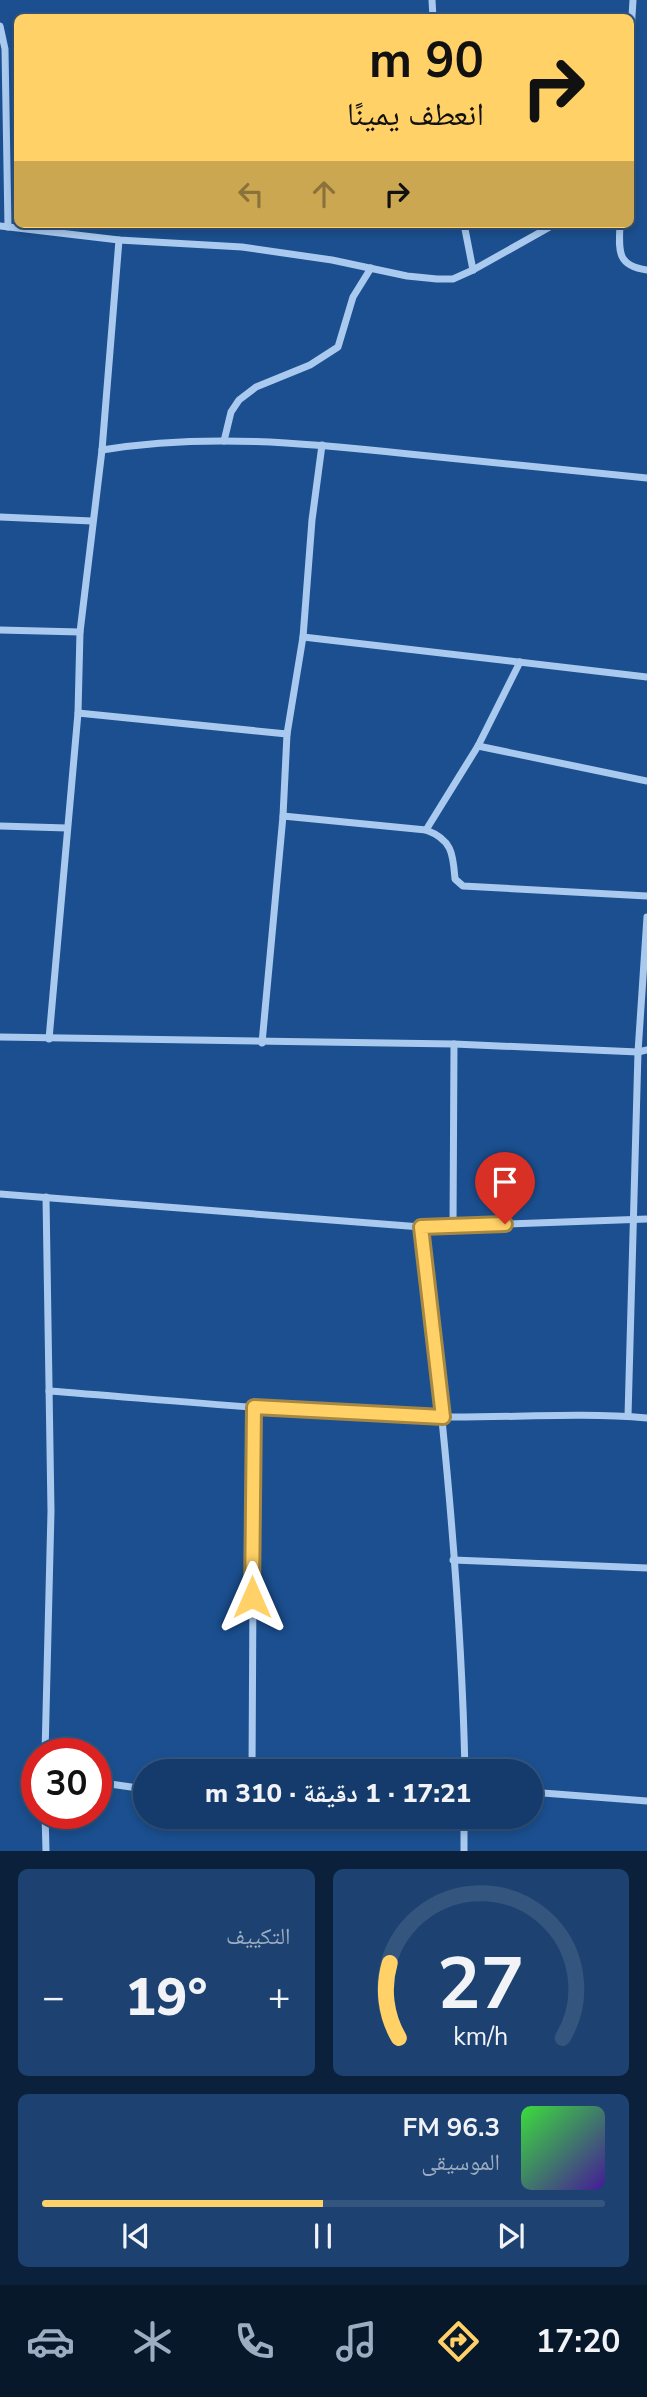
<!DOCTYPE html>
<html lang="ar">
<meta charset="utf-8">
<style>
body{margin:0;font-family:"Nunito Sans","Noto Naskh Arabic",sans-serif;background:#1d4271;color:#f1f3f6;direction:rtl;height:100vh;display:flex;flex-direction:column;font-size:26px;white-space:nowrap}
*{box-sizing:border-box;margin:0}
p{font-size:23px;color:#9dadc1}
.icon{flex:none;width:38px;height:38px;fill:none;stroke:currentColor;stroke-width:2;stroke-linecap:round;stroke-linejoin:round}
.map{position:relative;height:1851px;overflow:hidden;direction:ltr}
.panel{display:flex;flex-direction:column;gap:18px;padding:18px;background:#0b203b;flex:1}
.panel>*{flex:none}
.hud{position:absolute;left:14px;top:14px;width:620px;height:214px;border-radius:10px;box-shadow:0 4px 10px #0003,0 0 0 2px #33557e;direction:rtl;background:#ffd166;color:#111;overflow:hidden}
.speed{position:absolute;left:21px;top:1738px;display:flex;gap:14px;font-size:35px;font-weight:700;text-align:center}
.speed>*{display:grid;place-content:center;width:91px;height:91px;border-radius:50%;background:#143b6b;box-shadow:0 4px 10px #0003,0 0 0 2px #33557e;line-height:1}
.speed .limit{border:10px solid #d22;background:#fff;color:#111}
.pin{position:absolute;display:grid;place-items:center;width:60px;height:60px;color:#fff;margin:-72px -30px;border-radius:50% 50% 50% 0;rotate:-45deg;box-shadow:0 0 7px #0007}
.pin .icon{rotate:45deg}
.me{position:absolute;width:77px;margin:-38px;rotate:0deg;stroke-linejoin:round;filter:drop-shadow(0 0 5px #0008)}
.turn{display:flex;align-items:center;gap:24px;height:147px;padding:0 35px;font-size:32px}
.turn .icon{width:91px;height:91px;stroke-width:2.5}
.turn b{display:block;font-size:49px;line-height:60px}
.lanes{display:flex;align-items:center;height:66px;padding:0 35px;background:#0003;justify-content:center;gap:35px;direction:ltr}
.lanes .off{opacity:.35}
.big{font-size:52px;font-weight:800;line-height:1.1}
.panel .widget{flex:1;display:flex;flex-direction:column;justify-content:center;gap:10px;min-width:0;padding:0 24px;border-radius:10px;background:#1d4271}
.panel .dial{align-items:center;gap:0}
.dial svg{height:182px;overflow:visible;fill:none;stroke:#33557e;stroke-width:7;stroke-linecap:round;text-anchor:middle}
.dial text{fill:#f1f3f6;stroke:none}
.song{display:flex;align-items:center;gap:21px}
.cover{width:84px;height:84px;border-radius:10px;background:linear-gradient(135deg,hsl(120 70% 55%),hsl(260 70% 35%))}
.played{height:7px;border-radius:4px;background:linear-gradient(90deg,#ffd166 50%,#33557e 50%)}
.keys{display:flex;justify-content:space-around;direction:ltr}
.heat{display:flex;justify-content:space-between;align-items:center;font-size:38px;direction:ltr}
.panel .tiles{flex:1;display:grid;gap:18px;grid-template-columns:1fr 1fr}
.widget:last-child{grid-column:span 2}
.trip{position:absolute;left:133px;top:1759px;width:410px;height:70px;border-radius:35px;background:#143b6b;box-shadow:0 4px 10px #0003,0 0 0 2px #33557e;font-weight:800;line-height:70px;text-align:center;direction:rtl}
.dock{display:flex;height:112px;justify-content:space-around;align-items:center;background:#08182b;color:#9dadc1}
.dock .icon{width:49px;height:49px}
.dock .selected{color:#ffd166}
.dock b{font-size:32px;color:#f1f3f6}
.map>svg:first-child{display:block}
</style>
<div class="map">
<svg width="647" height="1851" viewBox="0 0 647 1851">
<rect width="100%" height="100%" fill="#1b4f8f"/>
<g fill="none" stroke-linecap="round" stroke-linejoin="round">
<g stroke="#a9c9ee" stroke-width="7">
<polyline points="432,0 433,18"/>
<polyline points="0,26 5,49 8,227"/>
<polyline points="630,48 633,0"/>
<polyline points="464,224 473,270"/>
<path d="M620,224C619,250 616,266 647,270"/>
<polyline points="0,226 119,240 242,247 332,260 407,276 437,279 453,279 473,270 555,224"/>
<polyline points="224,441 231,412 239,400 256,387 310,365 338,347 353,297 371,268"/>
<path d="M102,450C204,433 307,443 409,454C488,462 568,470 647,478"/>
<polyline points="0,517 92,521"/>
<polyline points="0,630 80,632"/>
<polyline points="303,637 647,677"/>
<polyline points="78,713 287,734"/>
<polyline points="478,746 647,781"/>
<path d="M283,816L426,830C453,840 453,855 455,879L463,886L647,896"/>
<polyline points="0,826 67,828"/>
<polyline points="426,830 478,746 520,662"/>
<polyline points="0,1037 454,1044 638,1052 647,1050"/>
<polyline points="49,1039 78,713 80,632 102,450 119,240"/>
<polyline points="262,1043 283,816 287,734 303,637 312,520 322,445"/>
<polyline points="0,1194 421,1227 647,1219"/>
<polyline points="453,1226 454,1044"/>
<path d="M421,1227C442,1408 461,1589 465,1771"/>
<path d="M49,1391C179,1401 310,1414 440,1417C509,1418 578,1412 647,1418"/>
<polyline points="628,1416 638,1052 647,917"/>
<polyline points="453,1560 647,1568"/>
<polyline points="45,1754 51,1511 46,1197"/>
<polyline points="252,1771 254,1407"/>
<polyline points="96,1782 145,1789"/>
<polyline points="530,1792 647,1801"/>
<polyline points="45,1813 46,1851"/>
<polyline points="402,1816 464,1821"/>
<polyline points="464,1851 464,1817"/>
</g>
</g>
<g fill="none" stroke-linecap="round" stroke-linejoin="round">
<g stroke="#a68842" stroke-width="18">
<polyline id="route" points="252,1597 254,1407 443,1417 421,1227 505,1224"/>
</g>
<use href="#route" stroke="#ffd166" stroke-width="12"/>
</g>
</svg>
<div class="speed"><div class="limit">30</div></div>
<div class="pin" style="left:505px;top:1224px;background:#d93025"><svg class="icon" aria-label="arrive" viewBox="0 0 24 24"><path d="M6 21V4h12l-3 4 3 4H6"/></svg></div>
<svg class="me" style="left:252px;top:1597px" viewBox="-20 -20 40 40"><path d="M0-17L14 15 0 8-14 15z" fill="#ffd166" stroke="#fff" stroke-width="4"/></svg>
<div class="trip">17:21 · 1 دقيقة · 310 m</div>
<div class="hud">
<div class="turn"><svg class="icon" aria-label="right" viewBox="0 0 24 24"><path d="M7 20v-9h11M14 6l5 5-5 5"/></svg><div><b>90 m</b>انعطف يمينًا</div></div>
<div class="lanes"><svg class="icon off" aria-label="left" viewBox="0 0 24 24"><path d="M17 20v-9H6M10 6l-5 5 5 5"/></svg><svg class="icon off" aria-label="ahead" viewBox="0 0 24 24"><path d="M12 20V5M6 11l6-6 6 6"/></svg><svg class="icon" aria-label="right" viewBox="0 0 24 24"><path d="M7 20v-9h11M14 6l5 5-5 5"/></svg></div>
</div>
</div>
<section class="panel">
<div class="tiles">
<div class="widget dial"><svg viewBox="0 0 100 80">
<path d="M14 69A42 42 0 1 1 86 69"/>
<path d="M14 69A42 42 0 0 1 10 36" stroke="#ffd166"/>
<text x="50" y="56" font-size="32" font-weight="700">27</text>
<text x="50" y="72" font-size="11">km/h</text>
</svg></div>
<div class="widget"><p>التكييف</p>
<div class="heat"><a>−</a><b class="big">19°</b><a>+</a></div>
</div>
<div class="widget">
<div class="song"><i class="cover"></i><div><b>96.3 FM</b><p>الموسيقى</p></div></div>
<div class="played"></div>
<div class="keys"><svg class="icon" aria-label="previous" viewBox="0 0 24 24"><path d="M18 5L8 12l10 7zM5 5v14"/></svg><svg class="icon" aria-label="pause" viewBox="0 0 24 24"><path d="M8 5v14M16 5v14"/></svg><svg class="icon" aria-label="next" viewBox="0 0 24 24"><path d="M6 5l10 7-10 7zM19 5v14"/></svg></div>
</div>
</div>
</section>
<nav class="dock">
<b>17:20</b>
<svg class="icon selected" aria-label="directions" viewBox="0 0 24 24"><path d="M12 3l9 9-9 9-9-9zM9 14v-3h6M13 9l2 2-2 2"/></svg>
<svg class="icon" aria-label="music" viewBox="0 0 24 24"><path d="M9 18V5l10-2v13"/><circle cx="6" cy="18" r="3"/><circle cx="16" cy="16" r="3"/></svg>
<svg class="icon" aria-label="phone" viewBox="0 0 24 24"><path d="M5 4h4l2 5-3 2q2 4 5 5l2-3 5 2v4C11 20 4 13 5 4z"/></svg>
<svg class="icon" aria-label="climate" viewBox="0 0 24 24"><path d="M12 3v18M4 7l16 10M4 17L20 7"/></svg>
<svg class="icon" aria-label="car" viewBox="0 0 24 24"><path d="M5 17H2v-5l4-1 3-4h7l3 4 3 1v5h-3M9 17h6M6 11h13"/><circle cx="7" cy="17" r="2"/><circle cx="17" cy="17" r="2"/></svg>
</nav>
